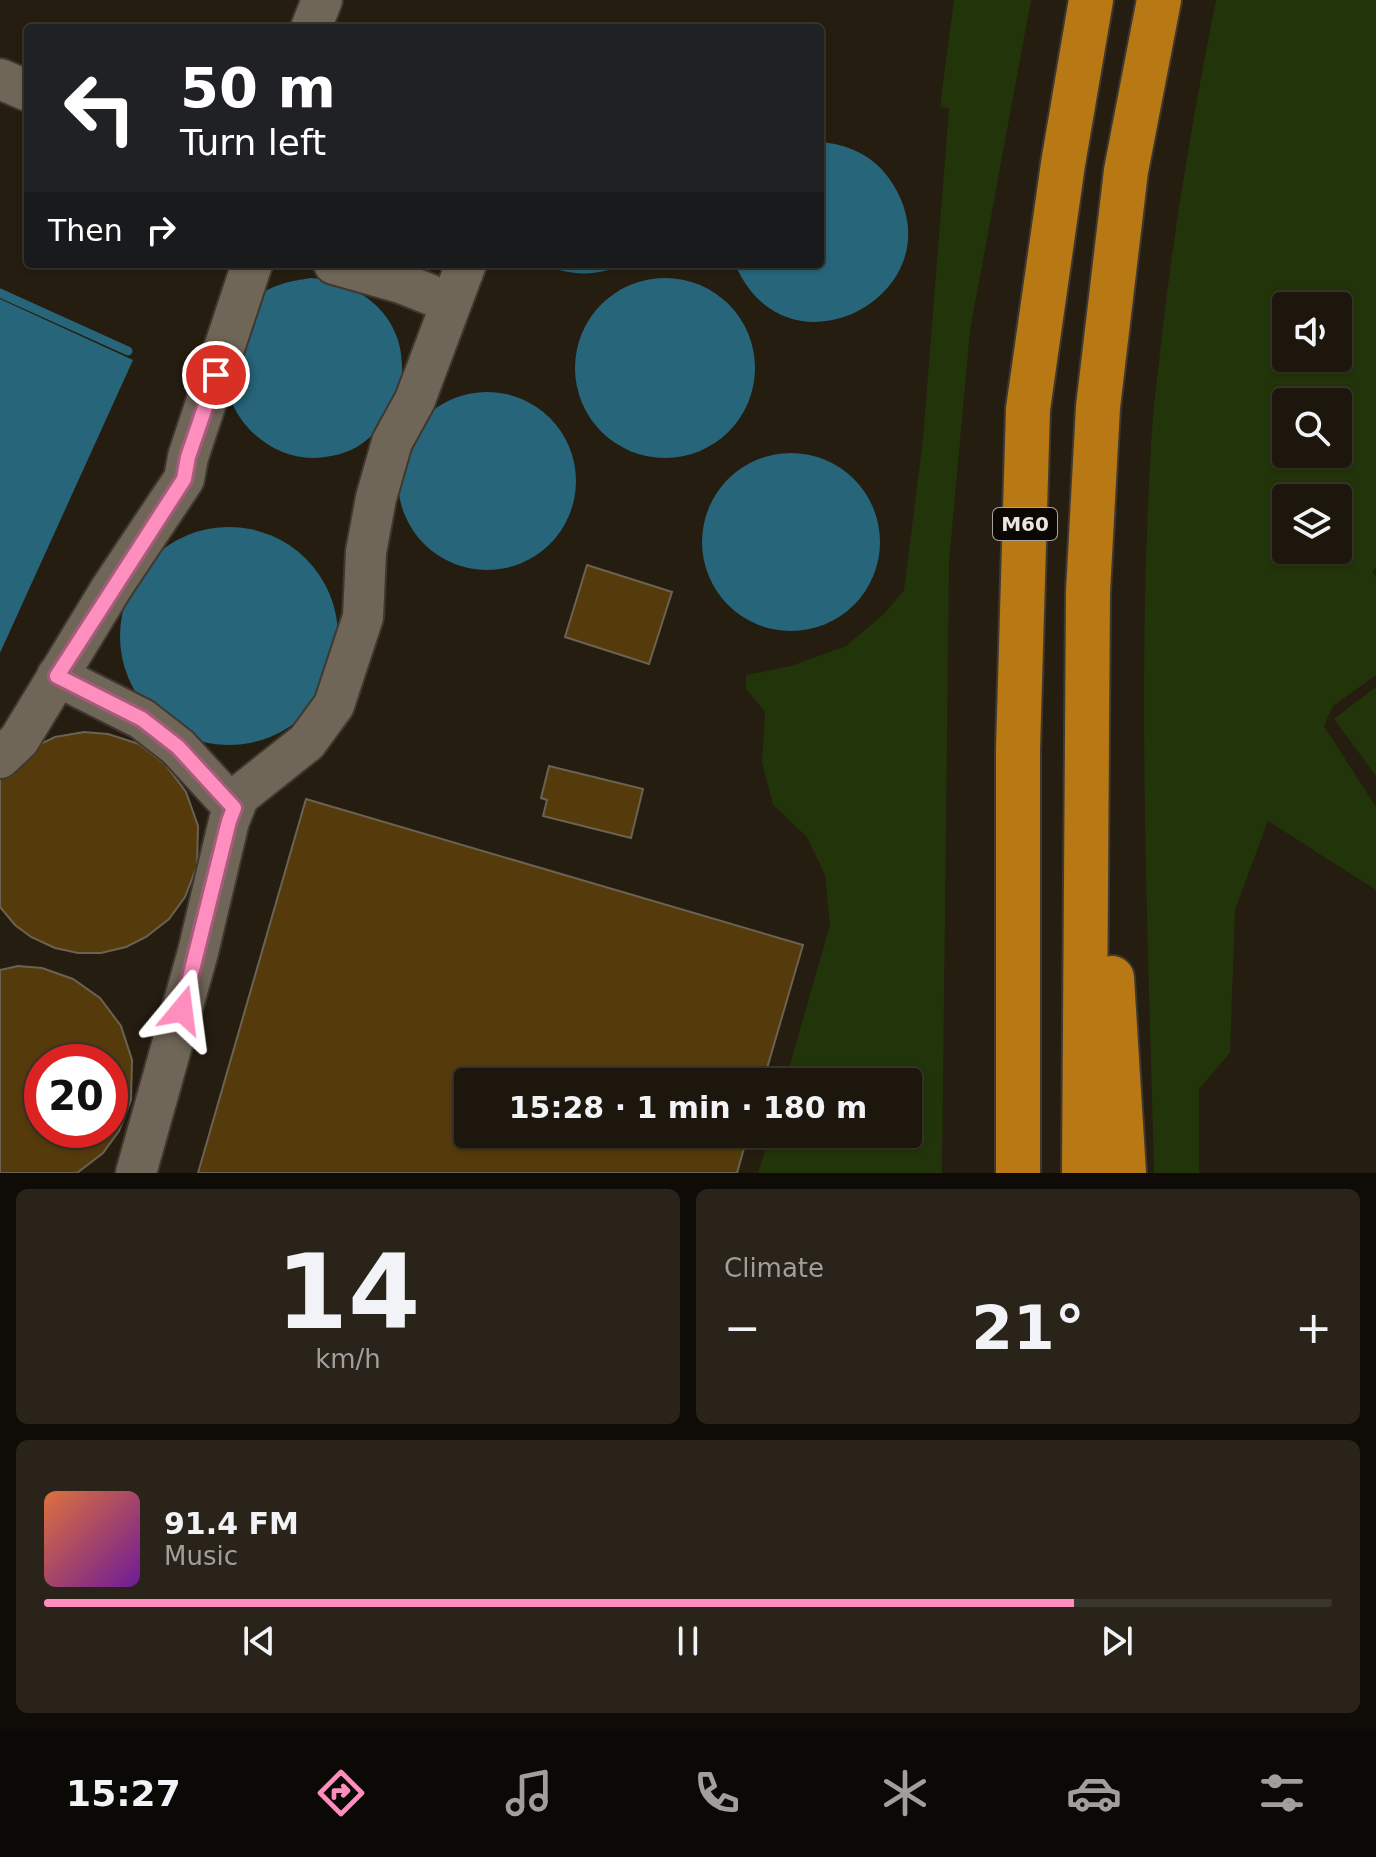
<!DOCTYPE html>
<meta charset="utf-8">
<style>
body{margin:0;font-family:"DejaVu Sans",sans-serif;background:#29231a;color:#f1f3f6;height:100vh;display:flex;flex-direction:column;font-size:30px;white-space:nowrap}
*{box-sizing:border-box;margin:0}
p{font-size:26px;color:#a09f9d}
.icon{flex:none;width:44px;height:44px;fill:none;stroke:currentColor;stroke-width:2;stroke-linecap:round;stroke-linejoin:round}
.map{position:relative;height:1173px;overflow:hidden}
.drawer{display:flex;flex-direction:column;gap:16px;padding:16px;background:#0f0c07;flex:1}
.drawer>*{flex:none}
.banner{position:absolute;left:24px;top:24px;width:800px;height:244px;border-radius:8px;box-shadow:0 2px 6px #0004,0 0 0 2px #3a352d;background:#202124;color:#fff;overflow:hidden}
.tools{position:absolute;left:1272px;top:292px;display:grid;gap:16px}
.tools a{display:grid;place-items:center;width:80px;height:80px;border-radius:8px;background:#1c160c;box-shadow:0 2px 6px #0004,0 0 0 2px #3a352d;font-size:40px}
.speed{position:absolute;left:24px;top:1044px;display:flex;gap:16px;font-size:40px;font-weight:700;text-align:center}
.speed>*{display:grid;place-content:center;width:104px;height:104px;border-radius:50%;background:#1c160c;box-shadow:0 2px 6px #0004,0 0 0 2px #3a352d;line-height:1}
.speed .limit{border:12px solid #d22;background:#fff;color:#111}
.pin{position:absolute;display:grid;place-items:center;width:68px;height:68px;color:#fff;margin:-34px;border:4px solid #fff;border-radius:50%;box-shadow:0 2px 8px #0007}
.me{position:absolute;width:88px;margin:-44px;rotate:16deg;stroke-linejoin:round;filter:drop-shadow(0 0 6px #0008)}
.turn{display:flex;align-items:center;gap:28px;height:168px;padding:0 24px;font-size:36px}
.turn .icon{width:104px;height:104px;stroke-width:2.5}
.turn b{display:block;font-size:56px;line-height:68px}
.then{display:flex;align-items:center;height:76px;padding:0 24px;background:#0003;gap:16px;font-size:30px}
.big{font-size:60px;font-weight:600;line-height:1.1}
.drawer .tile{flex:1;display:flex;flex-direction:column;justify-content:center;gap:12px;min-width:0;padding:0 28px;border-radius:12px;background:#29231a}
.drawer .dial{align-items:center;gap:0}
.dial b{font-size:104px;line-height:1}
.song{display:flex;align-items:center;gap:24px}
.cover{width:96px;height:96px;border-radius:12px;background:linear-gradient(135deg,hsl(20 70% 55%),hsl(280 70% 35%))}
.played{height:8px;border-radius:4px;background:linear-gradient(90deg,#fe8ebd 80%,#3a352d 80%)}
.keys{display:flex;justify-content:space-around;direction:ltr}
.heat{display:flex;justify-content:space-between;align-items:center;font-size:44px;direction:ltr}
.drawer .tiles{flex:1;display:grid;gap:16px;grid-template-columns:1fr 1fr}
.tile:last-child{grid-column:span 2}
.trip{position:absolute;left:454px;top:1068px;width:468px;height:80px;border-radius:8px;background:#1c160c;box-shadow:0 2px 6px #0004,0 0 0 2px #3a352d;font-weight:600;line-height:80px;text-align:center}
.menu{display:flex;height:128px;justify-content:space-around;align-items:center;background:#0b0905;color:#a09f9d}
.menu .icon{width:56px;height:56px}
.menu .on{color:#fe8ebd}
.menu b{font-size:36px;color:#f1f3f6}
.map>svg:first-child{display:block}
</style>
<div class="map">
<svg width="1376" height="1173" viewBox="0 0 1376 1173">
<rect width="100%" height="100%" fill="#251d10"/>
<g fill="#223409" fill-rule="evenodd">
<polygon points="954,0 1031,0 970,331 949,562 942,1173 758,1173 770,1134 908,1134 908,1082 785,1082 830,925 825,875 807,837 773,805 762,762 765,712 746,689 746,675 791,666 846,646 885,613 904,590 923,439 949,109 940,107"/>
<path d="M1216,0H1376V568L1372,571L1376,577V675L1333,706L1324,726L1376,807V890L1268,821L1235,910L1230,1053L1199,1089V1173H1154C1148,925 1136,677 1152,430C1154,398 1159,366 1162,334C1175,221 1194,111 1216,0ZM1286,306H1338V358H1286ZM1286,402H1338V454H1286ZM1286,498H1338V550H1286Z"/>
<polygon points="1376,687 1376,776 1334,719"/>
</g>
<g fill="#27657a">
<path d="M820,142C847,144 872,155 888,177C968,287 789,390 735,264H820Z"/>
<path d="M542,264H624C597,277 570,276 542,264Z"/>
<path d="M311,278C361,282 404,316 402,370C402,375 403,382 401,388C399,395 394,403 390,409C376,437 357,453 325,457C286,463 248,439 232,403C231,399 228,396 227,392C226,380 238,352 241,339C244,329 245,312 251,304C263,286 291,281 311,278Z"/>
<circle cx="665" cy="368" r="90"/>
<polygon points="0,299 133,360 0,653"/>
<circle cx="487" cy="481" r="89"/>
<circle cx="791" cy="542" r="89"/>
<circle cx="229" cy="636" r="109"/>
</g>
<g fill="none" stroke-linecap="round" stroke-linejoin="round">
<polyline stroke="#27657a" stroke-width="9" points="0,293 128,351"/>
</g>
<g fill="#553b0b" stroke="#6b6253" stroke-width="2" fill-rule="evenodd">
<polygon points="587,565 672,592 649,664 565,637"/>
<polygon points="84,732 108,734 139,744 165,764 186,792 198,826 197,866 185,897 169,919 146,937 126,947 101,953 78,953 55,948 31,937 15,925 0,907 0,777 10,764 30,749 55,737"/>
<polygon points="549,766 643,789 631,838 543,816 547,800 541,798"/>
<polygon points="306,799 803,945 763,1082 468,1082 468,1134 748,1134 737,1173 198,1173"/>
<path d="M18,966L42,968L73,979L100,998L121,1026L132,1060L131,1100L119,1131L103,1153L77,1173H0V970ZM42,1062H110V1130H42Z"/>
</g>
<g fill="none" stroke-linecap="round" stroke-linejoin="round">
<g stroke="#3f3831" stroke-width="44">
<g id="minor">
<polyline points="311,28 322,0"/>
<polyline points="0,79 28,91"/>
<polyline points="334,264 401,283 451,303"/>
<polyline points="57,676 142,719 178,747 234,808"/>
<polyline points="0,758 19,740 112,587 184,479 188,457 252,264"/>
<polyline points="136,1173 198,952 229,821 239,796 307,742 334,705 363,617 366,552 376,498 392,442 415,400 466,264"/>
</g>
</g>
<g stroke="#3f3831" stroke-width="48">
<g id="highway">
<polyline points="1112,978 1124,1173"/>
<polyline points="1018,1173 1018,749 1028,409 1063,164 1091,0"/>
<polyline points="1084,1173 1088,592 1098,407 1126,171 1159,0"/>
</g>
</g>
<use href="#minor" stroke="#706657" stroke-width="40"/>
<use href="#highway" stroke="#b87813" stroke-width="44"/>
</g>
<g fill="none" stroke-linecap="round" stroke-linejoin="round">
<g stroke="#a55c7b" stroke-width="20">
<polyline id="route" points="182,1010 229,821 234,808 178,747 142,719 57,676 184,479 188,457 216,375"/>
</g>
<use href="#route" stroke="#fe8ebd" stroke-width="14"/>
</g>
<g text-anchor="middle" stroke-width="8" stroke-linejoin="round" paint-order="stroke">
<rect fill="#0b0804" stroke="#a8a39c" stroke-width="2" x="993" y="508" width="64" height="32" rx="6"/>
<g font-size="20" font-weight="bold" fill="#ebe5dd">
<text x="1025" y="531">M60</text>
</g>
</g>
</svg>
<div class="tools">
<a><svg class="icon" aria-label="sound" viewBox="0 0 24 24"><path d="M4 9h4l5-4v14l-5-4H4zM17 9q2 3 0 6"/></svg></a>
<a><svg class="icon" aria-label="search" viewBox="0 0 24 24"><circle cx="10" cy="10" r="6"/><path d="M15 15l6 6"/></svg></a>
<a><svg class="icon" aria-label="layers" viewBox="0 0 24 24"><path d="M12 4l9 5-9 5-9-5zM3 14l9 5 9-5"/></svg></a>
</div>
<div class="speed"><div class="limit">20</div></div>
<div class="pin" style="left:216px;top:375px;background:#d93025"><svg class="icon" aria-label="arrive" viewBox="0 0 24 24"><path d="M6 21V4h12l-3 4 3 4H6"/></svg></div>
<svg class="me" style="left:182px;top:1010px" viewBox="-20 -20 40 40"><path d="M0-17L14 15 0 8-14 15z" fill="#fe8ebd" stroke="#fff" stroke-width="4"/></svg>
<div class="trip">15:28 · 1 min · 180 m</div>
<div class="banner">
<div class="turn"><svg class="icon" aria-label="left" viewBox="0 0 24 24"><path d="M17 20v-9H6M10 6l-5 5 5 5"/></svg><div><b>50 m</b>Turn left</div></div>
<div class="then">Then<svg class="icon" aria-label="right" viewBox="0 0 24 24"><path d="M7 20v-9h11M14 6l5 5-5 5"/></svg></div>
</div>
</div>
<section class="drawer">
<div class="tiles">
<div class="tile dial"><b>14</b><p>km/h</p></div>
<div class="tile"><p>Climate</p>
<div class="heat"><a>−</a><b class="big">21°</b><a>+</a></div>
</div>
<div class="tile">
<div class="song"><i class="cover"></i><div><b>91.4 FM</b><p>Music</p></div></div>
<div class="played"></div>
<div class="keys"><svg class="icon" aria-label="previous" viewBox="0 0 24 24"><path d="M18 5L8 12l10 7zM5 5v14"/></svg><svg class="icon" aria-label="pause" viewBox="0 0 24 24"><path d="M8 5v14M16 5v14"/></svg><svg class="icon" aria-label="next" viewBox="0 0 24 24"><path d="M6 5l10 7-10 7zM19 5v14"/></svg></div>
</div>
</div>
</section>
<nav class="menu">
<b>15:27</b>
<svg class="icon on" aria-label="directions" viewBox="0 0 24 24"><path d="M12 3l9 9-9 9-9-9zM9 14v-3h6M13 9l2 2-2 2"/></svg>
<svg class="icon" aria-label="music" viewBox="0 0 24 24"><path d="M9 18V5l10-2v13"/><circle cx="6" cy="18" r="3"/><circle cx="16" cy="16" r="3"/></svg>
<svg class="icon" aria-label="phone" viewBox="0 0 24 24"><path d="M5 4h4l2 5-3 2q2 4 5 5l2-3 5 2v4C11 20 4 13 5 4z"/></svg>
<svg class="icon" aria-label="climate" viewBox="0 0 24 24"><path d="M12 3v18M4 7l16 10M4 17L20 7"/></svg>
<svg class="icon" aria-label="car" viewBox="0 0 24 24"><path d="M5 17H2v-5l4-1 3-4h7l3 4 3 1v5h-3M9 17h6M6 11h13"/><circle cx="7" cy="17" r="2"/><circle cx="17" cy="17" r="2"/></svg>
<svg class="icon" aria-label="filters" viewBox="0 0 24 24"><path d="M4 7h16M4 17h16"/><circle cx="9" cy="7" r="2"/><circle cx="15" cy="17" r="2"/></svg>
</nav>
